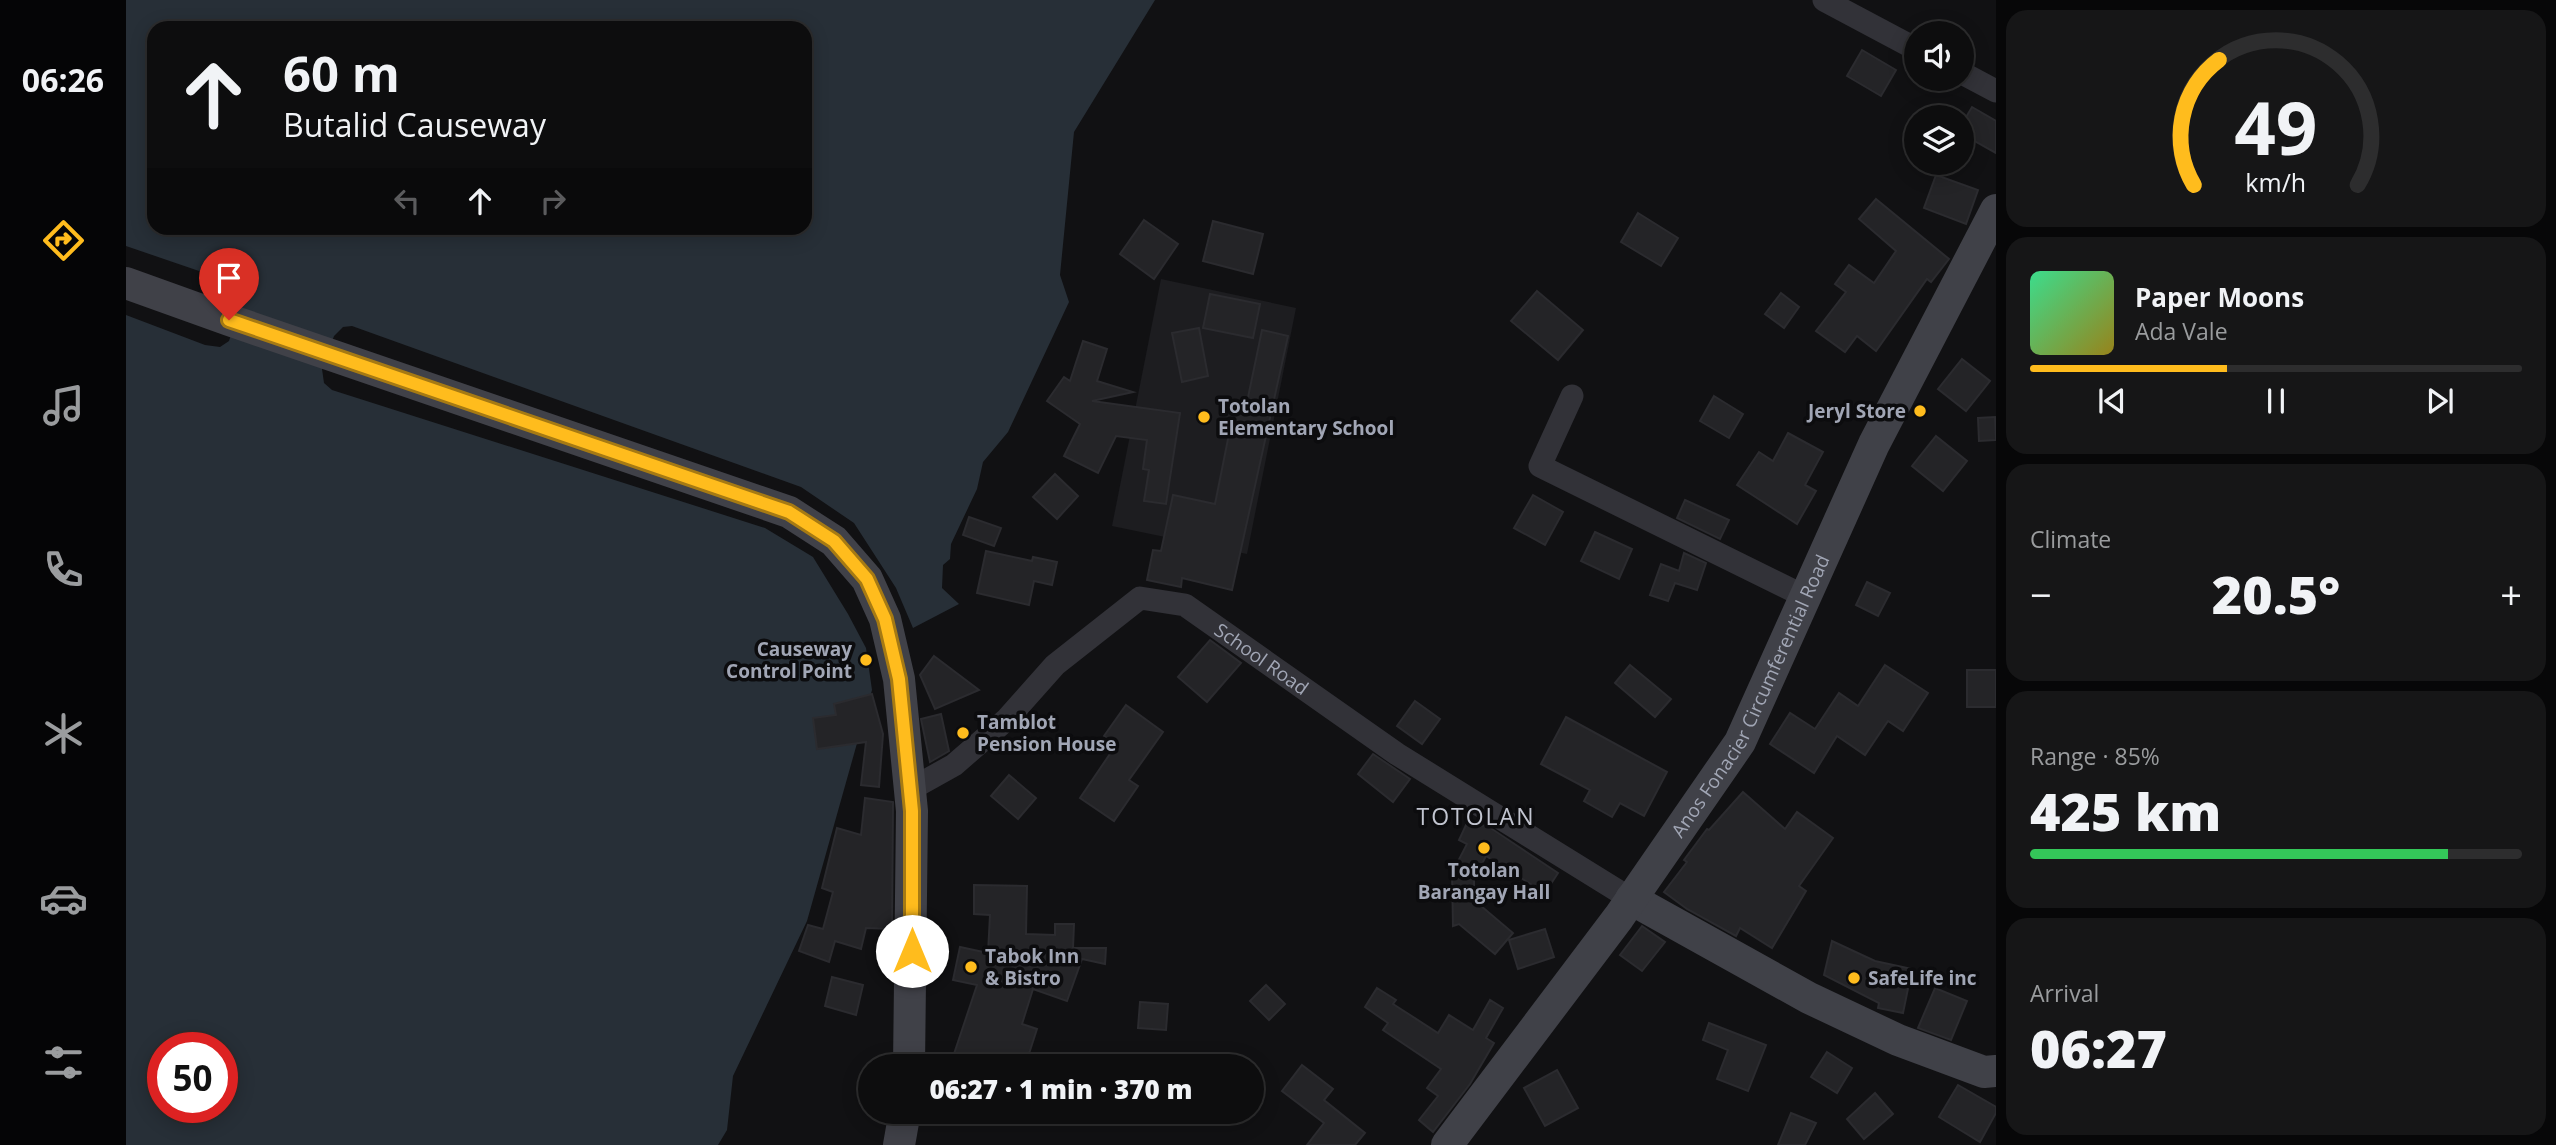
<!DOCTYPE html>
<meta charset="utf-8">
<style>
body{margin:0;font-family:"Open Sans",sans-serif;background:#161617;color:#f1f3f6;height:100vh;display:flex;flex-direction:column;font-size:26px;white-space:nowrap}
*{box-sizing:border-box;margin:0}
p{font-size:23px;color:#9a9c9e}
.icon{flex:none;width:38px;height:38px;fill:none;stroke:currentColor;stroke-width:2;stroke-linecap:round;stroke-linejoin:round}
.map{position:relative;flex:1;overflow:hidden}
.drawer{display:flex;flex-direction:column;gap:10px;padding:10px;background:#070708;width:560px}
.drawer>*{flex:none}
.hud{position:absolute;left:21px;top:21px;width:665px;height:214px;border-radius:21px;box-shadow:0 4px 18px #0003,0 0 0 2px #2d2d2e;background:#0d0d0e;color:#f1f3f6;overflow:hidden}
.fabs{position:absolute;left:1778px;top:21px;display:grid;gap:14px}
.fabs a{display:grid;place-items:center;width:70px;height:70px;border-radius:50%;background:#0d0d0e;box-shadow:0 4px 18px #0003,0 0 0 2px #2d2d2e;font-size:35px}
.speed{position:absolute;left:21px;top:1032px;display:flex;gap:14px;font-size:35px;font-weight:700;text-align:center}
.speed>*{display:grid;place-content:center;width:91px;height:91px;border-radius:50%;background:#0d0d0e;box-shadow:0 4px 18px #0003,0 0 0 2px #2d2d2e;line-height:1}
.speed .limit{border:10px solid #d22;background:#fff;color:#111}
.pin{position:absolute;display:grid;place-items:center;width:60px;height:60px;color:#fff;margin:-72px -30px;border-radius:50% 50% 50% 0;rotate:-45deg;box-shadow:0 0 7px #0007}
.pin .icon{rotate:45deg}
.me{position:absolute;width:77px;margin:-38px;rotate:0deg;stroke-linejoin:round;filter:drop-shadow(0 0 5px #0008)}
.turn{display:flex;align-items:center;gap:24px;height:147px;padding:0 21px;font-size:32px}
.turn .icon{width:91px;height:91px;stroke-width:2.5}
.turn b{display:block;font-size:49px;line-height:60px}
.lanes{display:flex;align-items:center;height:66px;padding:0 21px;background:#0003;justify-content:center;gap:35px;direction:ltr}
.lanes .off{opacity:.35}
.big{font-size:52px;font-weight:800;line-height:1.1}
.drawer .tile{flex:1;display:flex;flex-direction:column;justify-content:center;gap:10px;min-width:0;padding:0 24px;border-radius:21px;background:#161617}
.drawer .dial{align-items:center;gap:0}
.dial svg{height:182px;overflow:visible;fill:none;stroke:#2d2d2e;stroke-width:7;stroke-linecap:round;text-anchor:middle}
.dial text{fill:#f1f3f6;stroke:none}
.song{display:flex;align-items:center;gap:21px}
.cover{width:84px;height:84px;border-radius:10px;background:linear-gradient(135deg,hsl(150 70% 55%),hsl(50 70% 35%))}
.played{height:7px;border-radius:4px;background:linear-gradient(90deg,#ffbc1d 40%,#2d2d2e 40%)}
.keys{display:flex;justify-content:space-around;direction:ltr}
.heat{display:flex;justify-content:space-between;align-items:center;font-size:38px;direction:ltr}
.charge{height:10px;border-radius:5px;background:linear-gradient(90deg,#34c759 85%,#2d2d2e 0)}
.trip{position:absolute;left:732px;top:1054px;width:406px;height:70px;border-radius:35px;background:#0d0d0e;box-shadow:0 4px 18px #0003,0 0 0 2px #2d2d2e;font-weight:800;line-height:70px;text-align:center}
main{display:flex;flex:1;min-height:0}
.menu{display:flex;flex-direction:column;width:126px;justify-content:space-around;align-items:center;background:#050506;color:#9a9c9e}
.menu .icon{width:49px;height:49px}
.menu .current{color:#ffbc1d}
.menu b{font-size:32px;color:#f1f3f6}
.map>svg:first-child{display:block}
</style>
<main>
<nav class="menu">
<b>06:26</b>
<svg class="icon current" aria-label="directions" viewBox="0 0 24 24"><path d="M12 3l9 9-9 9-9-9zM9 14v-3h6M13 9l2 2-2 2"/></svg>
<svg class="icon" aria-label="music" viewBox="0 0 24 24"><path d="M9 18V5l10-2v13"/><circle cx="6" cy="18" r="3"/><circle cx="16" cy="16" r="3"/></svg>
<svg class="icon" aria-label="phone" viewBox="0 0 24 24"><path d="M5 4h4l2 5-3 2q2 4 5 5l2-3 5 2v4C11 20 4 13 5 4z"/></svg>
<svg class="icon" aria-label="climate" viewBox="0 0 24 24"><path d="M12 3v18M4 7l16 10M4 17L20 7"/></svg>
<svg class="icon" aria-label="car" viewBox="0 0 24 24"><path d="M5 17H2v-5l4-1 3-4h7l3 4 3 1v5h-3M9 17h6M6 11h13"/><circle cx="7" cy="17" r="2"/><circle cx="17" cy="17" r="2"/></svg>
<svg class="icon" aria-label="filters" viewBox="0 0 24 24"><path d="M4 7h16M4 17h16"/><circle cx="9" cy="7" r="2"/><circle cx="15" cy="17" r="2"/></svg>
</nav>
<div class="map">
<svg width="1870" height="1145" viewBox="0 0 1870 1145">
<rect width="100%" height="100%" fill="#111113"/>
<polygon fill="#1d1d20" points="1035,279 1170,308 1121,554 986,526"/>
<path fill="#272f37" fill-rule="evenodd" d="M0,0H1029L948,132L934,275L943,302L882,432L857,462L851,489L825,544L824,559L817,565L816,588L833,604L787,628L770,588L728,523L675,487L226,326L217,327L208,336L196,369L198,383L206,390L639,528L687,557L722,614L740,648L746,690L681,921L607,1076L601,1130L592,1145H0V315L79,345L94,347L103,341L117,298L111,284L0,246ZM28,28H679V228H28ZM37,1048H96V1108H37Z"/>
<g fill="#242427" stroke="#2b2b2f" stroke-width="2">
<polygon points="1736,50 1770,70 1755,96 1721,76"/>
<polygon points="1846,107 1870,121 1870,153 1836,134 1836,124"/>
<polygon points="1810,175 1852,190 1840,224 1798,208"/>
<polygon points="1750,199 1823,259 1805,282 1801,279 1750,351 1731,336 1719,352 1690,331 1720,292 1709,284 1723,265 1748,283 1770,251 1733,219"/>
<polygon points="1512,213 1552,238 1535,266 1495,242"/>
<polygon points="1018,220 1052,244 1028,279 994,254"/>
<polygon points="1087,221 1137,234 1127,274 1077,261"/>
<polygon points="1411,291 1457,330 1432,360 1385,321"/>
<polygon points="1655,293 1673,307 1658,328 1639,314"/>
<polygon points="1084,294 1134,304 1127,338 1077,328"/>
<polygon points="1073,328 1082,376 1056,382 1046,333"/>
<polygon points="1136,330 1162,336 1106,590 1056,578 1055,587 1021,580 1027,550 1035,551 1047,495 1089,504 1108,409 1119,412"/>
<polygon points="957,341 981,349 971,381 1007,392 966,401 1054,413 1040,504 1018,501 1023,470 1017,469 1021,440 990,436 972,473 938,456 954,424 921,401 938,377 944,381"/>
<polygon points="1836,359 1864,381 1840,411 1812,389"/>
<polygon points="1588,396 1617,414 1603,438 1574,421"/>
<polygon points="1869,417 1870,440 1853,441 1852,418"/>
<polygon points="1662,433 1697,452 1679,485 1690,491 1671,524 1611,485 1633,452 1647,461"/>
<polygon points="1810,436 1841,461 1817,491 1786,466"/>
<polygon points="929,474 952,496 931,519 907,497"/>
<polygon points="1407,495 1437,512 1419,545 1388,528"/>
<polygon points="1559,500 1603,520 1594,539 1551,518"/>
<polygon points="843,517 875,528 868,546 837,535"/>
<polygon points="1469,532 1506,549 1493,579 1455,561"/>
<polygon points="860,551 906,561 907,557 931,562 926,585 908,581 903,605 851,593"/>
<polygon points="1558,553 1580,563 1571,590 1549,583 1542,601 1524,595 1535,564 1553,571"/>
<polygon points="1741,582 1764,593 1752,616 1730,605"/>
<polygon points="1084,640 1115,663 1081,702 1052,677"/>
<polygon points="808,656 853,690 809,709 794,675"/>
<polygon points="1504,665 1545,699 1529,717 1489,683"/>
<polygon points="1759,665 1802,693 1777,731 1762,721 1739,755 1711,736 1688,773 1644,744 1664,713 1689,729 1713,693 1732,706"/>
<rect x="1841" y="670" width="29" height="37"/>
<polygon points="746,694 757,734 753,787 735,785 740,742 691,749 687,718 710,715 708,704"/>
<polygon points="1289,701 1314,719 1296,744 1271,726"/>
<polygon points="1000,705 1037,732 1003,780 1012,786 988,821 954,798 990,745 978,736"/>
<polygon points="815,714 823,751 804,762 795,719"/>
<polygon points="1440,717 1541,772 1518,816 1494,803 1486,817 1458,801 1464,790 1415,764"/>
<polygon points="1247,754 1284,779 1267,802 1232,774"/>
<polygon points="883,775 910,798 892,819 865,796"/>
<polygon points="1617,792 1659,829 1671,812 1707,838 1673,886 1680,891 1646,948 1614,928 1610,936 1561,909 1538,892 1561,862 1558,860 1581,829 1583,830"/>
<polygon points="739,798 767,802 766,929 740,928 735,949 709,941 703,962 673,951 682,925 697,929 707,892 696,888 711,828 735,835"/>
<polygon points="1340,825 1348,828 1360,825 1432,873 1419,893 1360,856 1348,879 1348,900 1387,933 1369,954 1333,924 1327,926 1326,873 1341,844 1333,840"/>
<polygon points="848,885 901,886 900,934 929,935 929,924 948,924 947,948 980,948 979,964 956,959 941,1001 907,989 896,1024 911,1029 899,1066 861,1066 828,1054 851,985 827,980 834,947 862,953 864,915 848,914"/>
<polygon points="1516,926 1539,942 1516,971 1494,955"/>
<polygon points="1419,929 1428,957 1392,969 1383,940"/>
<polygon points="1706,941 1749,961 1786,969 1777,1013 1752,1008 1753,1003 1698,975"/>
<polygon points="706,977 737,985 730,1015 699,1006"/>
<polygon points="1140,985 1159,1004 1143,1020 1124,1001"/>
<polygon points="1251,988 1270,1000 1267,1004 1312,1033 1323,1015 1347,1030 1364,1000 1377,1008 1360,1038 1368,1043 1344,1084 1307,1132 1293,1120 1312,1096 1301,1088 1315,1069 1257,1030 1262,1023 1239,1007"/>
<polygon points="1809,988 1841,1001 1825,1040 1792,1028"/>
<polygon points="1014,1002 1042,1004 1040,1030 1012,1028"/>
<polygon points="1583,1023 1640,1045 1622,1091 1591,1079 1602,1050 1577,1040"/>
<polygon points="1701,1052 1726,1068 1711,1093 1685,1077"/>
<polygon points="1176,1065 1207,1089 1198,1100 1239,1133 1229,1145 1181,1145 1198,1123 1156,1091"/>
<polygon points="1431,1070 1452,1108 1419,1126 1398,1088"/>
<polygon points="1832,1085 1870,1107 1870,1113 1854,1142 1813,1117"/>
<polygon points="1749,1093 1767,1114 1738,1139 1721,1119"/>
<polygon points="1665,1113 1690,1123 1679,1145 1652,1145"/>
</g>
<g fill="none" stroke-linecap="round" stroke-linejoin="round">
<g stroke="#323238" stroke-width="23">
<polyline points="1698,0 1790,49"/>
<polyline points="1836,73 1870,91"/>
<polyline points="1446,396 1414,466 1680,597"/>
<path id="s1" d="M785,789L828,765L881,719L929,665L1014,598L1059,605L1271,754L1505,899"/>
</g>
<g stroke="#404148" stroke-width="32">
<polyline points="0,283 103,320 663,512 708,541 741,579 759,619 773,679 786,811 783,1066"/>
<polyline points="1505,899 1683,998 1772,1040 1858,1072 1870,1071"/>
<polyline points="773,1145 779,1111"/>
<path id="s2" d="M1321,1145L1493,917L1614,742L1748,444L1870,210"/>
</g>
</g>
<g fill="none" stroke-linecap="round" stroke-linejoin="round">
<g stroke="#a67a13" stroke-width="18">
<polyline id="route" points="103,320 663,512 708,541 741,579 759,619 773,679 786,811 786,951"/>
</g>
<use href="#route" stroke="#ffbc1d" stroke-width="12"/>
</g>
<g fill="#ffbc1d" stroke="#0c0c0e" stroke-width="2.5">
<circle cx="1794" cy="411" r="7"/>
<circle cx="1078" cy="417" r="7"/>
<circle cx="740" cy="660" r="7"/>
<circle cx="837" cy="733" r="7"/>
<circle cx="1358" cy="848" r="7"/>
<circle cx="845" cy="967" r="7"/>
<circle cx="1728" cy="978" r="7"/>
</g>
<g text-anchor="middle" stroke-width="7" stroke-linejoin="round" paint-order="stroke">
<g font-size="19" font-weight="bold" fill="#a1a6b5" stroke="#0c0c0e" text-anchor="start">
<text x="1092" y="413">Totolan<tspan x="1092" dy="22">Elementary School</tspan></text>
<text x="1780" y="418" text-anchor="end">Jeryl Store</text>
<text x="726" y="656" text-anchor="end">Causeway<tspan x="726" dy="22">Control Point</tspan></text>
<text x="851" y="729">Tamblot<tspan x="851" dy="22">Pension House</tspan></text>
<text x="1358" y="877" text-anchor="middle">Totolan<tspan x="1358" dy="22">Barangay Hall</tspan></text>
<text x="859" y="963">Tabok Inn<tspan x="859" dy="22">&amp; Bistro</tspan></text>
<text x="1742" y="985">SafeLife inc</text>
</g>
<g font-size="19" fill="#a1a6b5" stroke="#0c0c0e">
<text dy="7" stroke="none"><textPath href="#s1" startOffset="439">School Road</textPath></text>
<text dy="7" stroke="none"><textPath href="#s2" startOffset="544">Anos Fonacier Circumferential Road</textPath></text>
</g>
<g font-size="23" letter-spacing="2" fill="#c2c5d0" stroke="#0c0c0e">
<text x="1350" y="825">TOTOLAN</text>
</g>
</g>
</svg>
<div class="fabs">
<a><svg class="icon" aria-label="sound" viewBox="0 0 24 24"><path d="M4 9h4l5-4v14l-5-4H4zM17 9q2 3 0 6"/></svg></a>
<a><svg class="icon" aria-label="layers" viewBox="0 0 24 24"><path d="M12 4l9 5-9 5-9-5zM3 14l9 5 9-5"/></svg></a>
</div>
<div class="speed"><div class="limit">50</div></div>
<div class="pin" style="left:103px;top:320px;background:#d93025"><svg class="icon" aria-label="arrive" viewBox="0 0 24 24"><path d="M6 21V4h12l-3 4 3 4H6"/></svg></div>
<svg class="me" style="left:786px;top:951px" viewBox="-20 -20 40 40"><circle r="19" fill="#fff"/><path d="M0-13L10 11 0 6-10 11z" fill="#ffbc1d"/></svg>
<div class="trip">06:27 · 1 min · 370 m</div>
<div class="hud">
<div class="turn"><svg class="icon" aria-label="ahead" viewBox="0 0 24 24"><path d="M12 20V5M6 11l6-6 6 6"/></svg><div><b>60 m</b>Butalid Causeway</div></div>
<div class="lanes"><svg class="icon off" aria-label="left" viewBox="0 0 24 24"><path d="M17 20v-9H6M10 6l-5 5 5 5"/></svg><svg class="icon" aria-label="ahead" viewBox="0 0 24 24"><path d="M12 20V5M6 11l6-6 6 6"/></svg><svg class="icon off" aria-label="right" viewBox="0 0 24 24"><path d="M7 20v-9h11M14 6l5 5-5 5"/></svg></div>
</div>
</div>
<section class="drawer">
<div class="tile dial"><svg viewBox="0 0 100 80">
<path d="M14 69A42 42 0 1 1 86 69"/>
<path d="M14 69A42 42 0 0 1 25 14" stroke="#ffbc1d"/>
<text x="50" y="56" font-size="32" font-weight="700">49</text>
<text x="50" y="72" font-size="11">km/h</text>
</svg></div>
<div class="tile">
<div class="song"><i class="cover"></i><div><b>Paper Moons</b><p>Ada Vale</p></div></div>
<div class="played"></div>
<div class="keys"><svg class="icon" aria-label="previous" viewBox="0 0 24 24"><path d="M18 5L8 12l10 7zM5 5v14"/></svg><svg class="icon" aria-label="pause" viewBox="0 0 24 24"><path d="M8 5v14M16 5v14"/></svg><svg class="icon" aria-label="next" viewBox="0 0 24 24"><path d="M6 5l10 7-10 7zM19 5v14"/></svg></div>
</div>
<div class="tile"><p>Climate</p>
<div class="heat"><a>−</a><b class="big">20.5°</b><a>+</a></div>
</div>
<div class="tile"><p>Range · 85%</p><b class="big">425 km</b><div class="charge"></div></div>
<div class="tile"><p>Arrival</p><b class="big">06:27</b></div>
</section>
</main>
